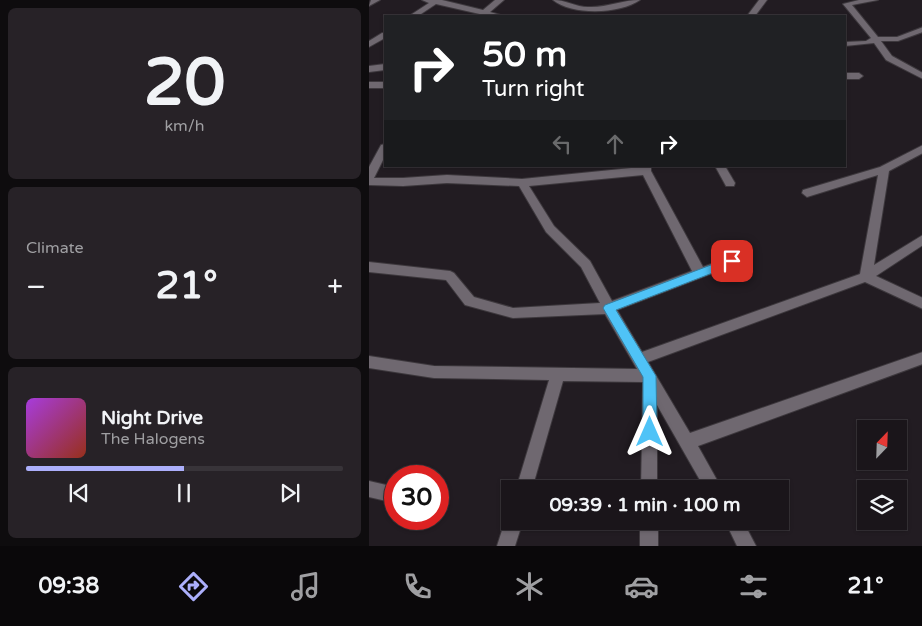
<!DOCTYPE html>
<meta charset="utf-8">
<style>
body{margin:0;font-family:"Varela Round",sans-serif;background:#272227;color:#f1f3f6;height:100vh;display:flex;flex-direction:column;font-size:19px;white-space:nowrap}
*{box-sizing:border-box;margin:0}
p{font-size:16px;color:#9f9fa2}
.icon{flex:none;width:28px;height:28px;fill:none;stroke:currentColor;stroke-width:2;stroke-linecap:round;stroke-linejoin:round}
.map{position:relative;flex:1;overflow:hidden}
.side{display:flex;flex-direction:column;gap:8px;padding:8px;background:#0e0c0e;width:369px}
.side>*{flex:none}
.banner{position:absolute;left:15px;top:15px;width:462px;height:152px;border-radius:0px;box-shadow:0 1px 4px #0004,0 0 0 1px #383439;background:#202124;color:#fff;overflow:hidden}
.needle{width:32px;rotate:23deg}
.buttons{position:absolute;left:488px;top:420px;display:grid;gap:10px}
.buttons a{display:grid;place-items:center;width:50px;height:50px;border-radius:0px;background:#1a151a;box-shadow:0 1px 4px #0004,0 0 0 1px #383439;font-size:25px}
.speed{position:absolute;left:15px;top:465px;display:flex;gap:10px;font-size:25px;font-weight:700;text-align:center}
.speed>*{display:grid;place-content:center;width:65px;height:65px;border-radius:50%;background:#1a151a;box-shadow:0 1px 4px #0004,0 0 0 1px #383439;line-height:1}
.speed .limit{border:8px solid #d22;background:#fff;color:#111}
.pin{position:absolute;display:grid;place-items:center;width:42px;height:42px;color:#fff;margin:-21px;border-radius:10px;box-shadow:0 2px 8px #0006}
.me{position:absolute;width:55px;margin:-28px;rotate:0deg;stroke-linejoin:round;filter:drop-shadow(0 0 4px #0008)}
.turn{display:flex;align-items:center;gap:18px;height:105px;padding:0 15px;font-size:22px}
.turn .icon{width:65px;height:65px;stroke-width:2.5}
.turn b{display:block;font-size:35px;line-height:42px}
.lanes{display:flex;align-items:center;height:48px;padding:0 15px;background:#0003;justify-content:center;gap:25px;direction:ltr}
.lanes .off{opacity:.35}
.big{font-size:38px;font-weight:700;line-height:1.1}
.side .card{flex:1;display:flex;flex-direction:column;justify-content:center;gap:8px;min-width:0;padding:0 18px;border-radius:8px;background:#272227}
.side .dial{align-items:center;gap:0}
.dial b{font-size:65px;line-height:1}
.song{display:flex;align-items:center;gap:15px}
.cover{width:60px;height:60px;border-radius:8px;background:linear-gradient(135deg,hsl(280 70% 55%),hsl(10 70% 35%))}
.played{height:5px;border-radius:2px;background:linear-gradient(90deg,#acaffb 50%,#383439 50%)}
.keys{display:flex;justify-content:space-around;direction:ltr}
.heat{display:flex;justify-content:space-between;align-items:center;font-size:28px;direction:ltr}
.trip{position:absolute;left:132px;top:480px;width:288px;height:50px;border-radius:0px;background:#1a151a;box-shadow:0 1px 4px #0004,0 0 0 1px #383439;font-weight:700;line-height:50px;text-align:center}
.menu{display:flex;height:80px;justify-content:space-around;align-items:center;background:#0a080a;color:#9f9fa2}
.menu .icon{width:35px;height:35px}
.menu .active{color:#acaffb}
.menu b{font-size:22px;color:#f1f3f6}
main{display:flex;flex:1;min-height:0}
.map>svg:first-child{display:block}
</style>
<main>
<section class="side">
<div class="card dial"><b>20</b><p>km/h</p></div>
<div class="card"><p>Climate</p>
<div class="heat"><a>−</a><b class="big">21°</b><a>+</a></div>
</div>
<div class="card">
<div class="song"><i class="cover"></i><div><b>Night Drive</b><p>The Halogens</p></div></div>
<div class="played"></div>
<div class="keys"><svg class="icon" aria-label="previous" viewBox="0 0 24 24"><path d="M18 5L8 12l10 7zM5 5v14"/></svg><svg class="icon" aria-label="pause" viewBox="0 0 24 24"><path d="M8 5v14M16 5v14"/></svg><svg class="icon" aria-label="next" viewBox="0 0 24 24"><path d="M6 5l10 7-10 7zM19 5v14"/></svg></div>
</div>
</section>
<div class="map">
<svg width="554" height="546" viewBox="0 0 554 546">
<rect width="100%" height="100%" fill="#221c22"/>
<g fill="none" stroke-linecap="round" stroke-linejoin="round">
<g stroke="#3d383d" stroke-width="2">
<g id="minor">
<polygon points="2,0 11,0 0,6"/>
<polygon points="53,0 73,0 114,10 126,0 135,0 121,12 135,16 115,15 67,4 49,16 40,16 60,3"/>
<path d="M184,0C197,0 207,7 219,7C237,8 253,0 271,0C251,14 204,16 184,0Z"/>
<polygon points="390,0 398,0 386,16 378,16"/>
<polygon points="490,0 509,0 483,5 509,37 528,37 554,27 554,32 529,41 512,41 523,56 554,73 554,79 517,60 505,43 476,46 476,42 497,41 502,38 474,4"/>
<polygon points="13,33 16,33 16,38 0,47 0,41"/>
<polygon points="16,64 16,70 0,72 0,66"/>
<polygon points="476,73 490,73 494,76 490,79 476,79"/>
<rect x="0" y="82" width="16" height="6"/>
<path d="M16,144V156L5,178H34L78,175L153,179L282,166V171L334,267L363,256L369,261L367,264L248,310L273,352L491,274L509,175L438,197L433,193L434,190L511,167L554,145V153L520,171L505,265L554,235V245L507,276L554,298V309L496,282L279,362L321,433L554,352V364L329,446L353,489H336L288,405V489H272L274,382L194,381L163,489H147L180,380L65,378L0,368V356L65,366L268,369L236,314L144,318L96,305L77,280L0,272V262L81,271L85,273L105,297L144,308L231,303L212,267L177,232L150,186L78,183L34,186L0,185V167L12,145ZM274,175L323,271L243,301L221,261L185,226L160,186Z"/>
<polygon points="346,166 356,166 366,183 365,186 357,186"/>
<polygon points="0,481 26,487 26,503 0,497"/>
<polygon points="141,514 141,521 154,521 146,546 128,546 136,521"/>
<rect x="271" y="521" width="18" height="25"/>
<polygon points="356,521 374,521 387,546 368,546"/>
</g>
</g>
<use href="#minor" fill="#6f6870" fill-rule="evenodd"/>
</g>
<polygon fill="#4fc3f7" stroke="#337fa1" points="363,257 367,258 367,264 247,310 287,376 288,432 286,437 281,439 276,437 274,432 274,377 234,308 236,305"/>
</svg>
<div class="buttons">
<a><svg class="needle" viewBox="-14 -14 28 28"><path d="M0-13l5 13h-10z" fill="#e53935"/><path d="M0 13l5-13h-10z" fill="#9f9fa2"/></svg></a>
<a><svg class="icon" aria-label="layers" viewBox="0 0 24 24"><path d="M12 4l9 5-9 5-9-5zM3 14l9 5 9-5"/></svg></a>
</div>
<div class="speed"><div class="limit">30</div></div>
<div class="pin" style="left:363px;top:261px;background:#d93025"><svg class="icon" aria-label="arrive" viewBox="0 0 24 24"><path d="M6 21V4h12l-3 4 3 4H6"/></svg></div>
<svg class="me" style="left:281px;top:432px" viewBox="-20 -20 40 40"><path d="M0-17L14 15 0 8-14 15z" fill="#4fc3f7" stroke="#fff" stroke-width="4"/></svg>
<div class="trip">09:39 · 1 min · 100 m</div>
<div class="banner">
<div class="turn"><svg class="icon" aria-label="right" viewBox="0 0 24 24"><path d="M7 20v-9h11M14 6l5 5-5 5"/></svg><div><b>50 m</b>Turn right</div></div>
<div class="lanes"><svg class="icon off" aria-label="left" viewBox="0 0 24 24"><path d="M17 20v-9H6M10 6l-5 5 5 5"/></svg><svg class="icon off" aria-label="ahead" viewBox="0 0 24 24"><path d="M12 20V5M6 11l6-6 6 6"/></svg><svg class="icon" aria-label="right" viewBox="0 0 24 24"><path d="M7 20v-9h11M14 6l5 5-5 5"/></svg></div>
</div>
</div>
</main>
<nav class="menu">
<b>09:38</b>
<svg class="icon active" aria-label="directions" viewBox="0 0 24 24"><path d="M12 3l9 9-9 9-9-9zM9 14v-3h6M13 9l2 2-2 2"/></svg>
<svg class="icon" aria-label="music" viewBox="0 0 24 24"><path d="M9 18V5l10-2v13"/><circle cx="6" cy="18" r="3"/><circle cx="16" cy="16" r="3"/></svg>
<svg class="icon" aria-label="phone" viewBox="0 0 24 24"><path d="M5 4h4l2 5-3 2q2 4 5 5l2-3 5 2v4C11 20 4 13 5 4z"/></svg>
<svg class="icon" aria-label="climate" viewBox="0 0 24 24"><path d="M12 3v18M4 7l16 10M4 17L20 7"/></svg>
<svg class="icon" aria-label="car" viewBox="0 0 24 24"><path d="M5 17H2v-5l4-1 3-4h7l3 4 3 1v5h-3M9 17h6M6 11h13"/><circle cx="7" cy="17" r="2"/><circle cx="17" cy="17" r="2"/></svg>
<svg class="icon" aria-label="filters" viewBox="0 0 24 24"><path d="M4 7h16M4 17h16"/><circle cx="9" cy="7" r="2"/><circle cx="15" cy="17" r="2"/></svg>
<b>21°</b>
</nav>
